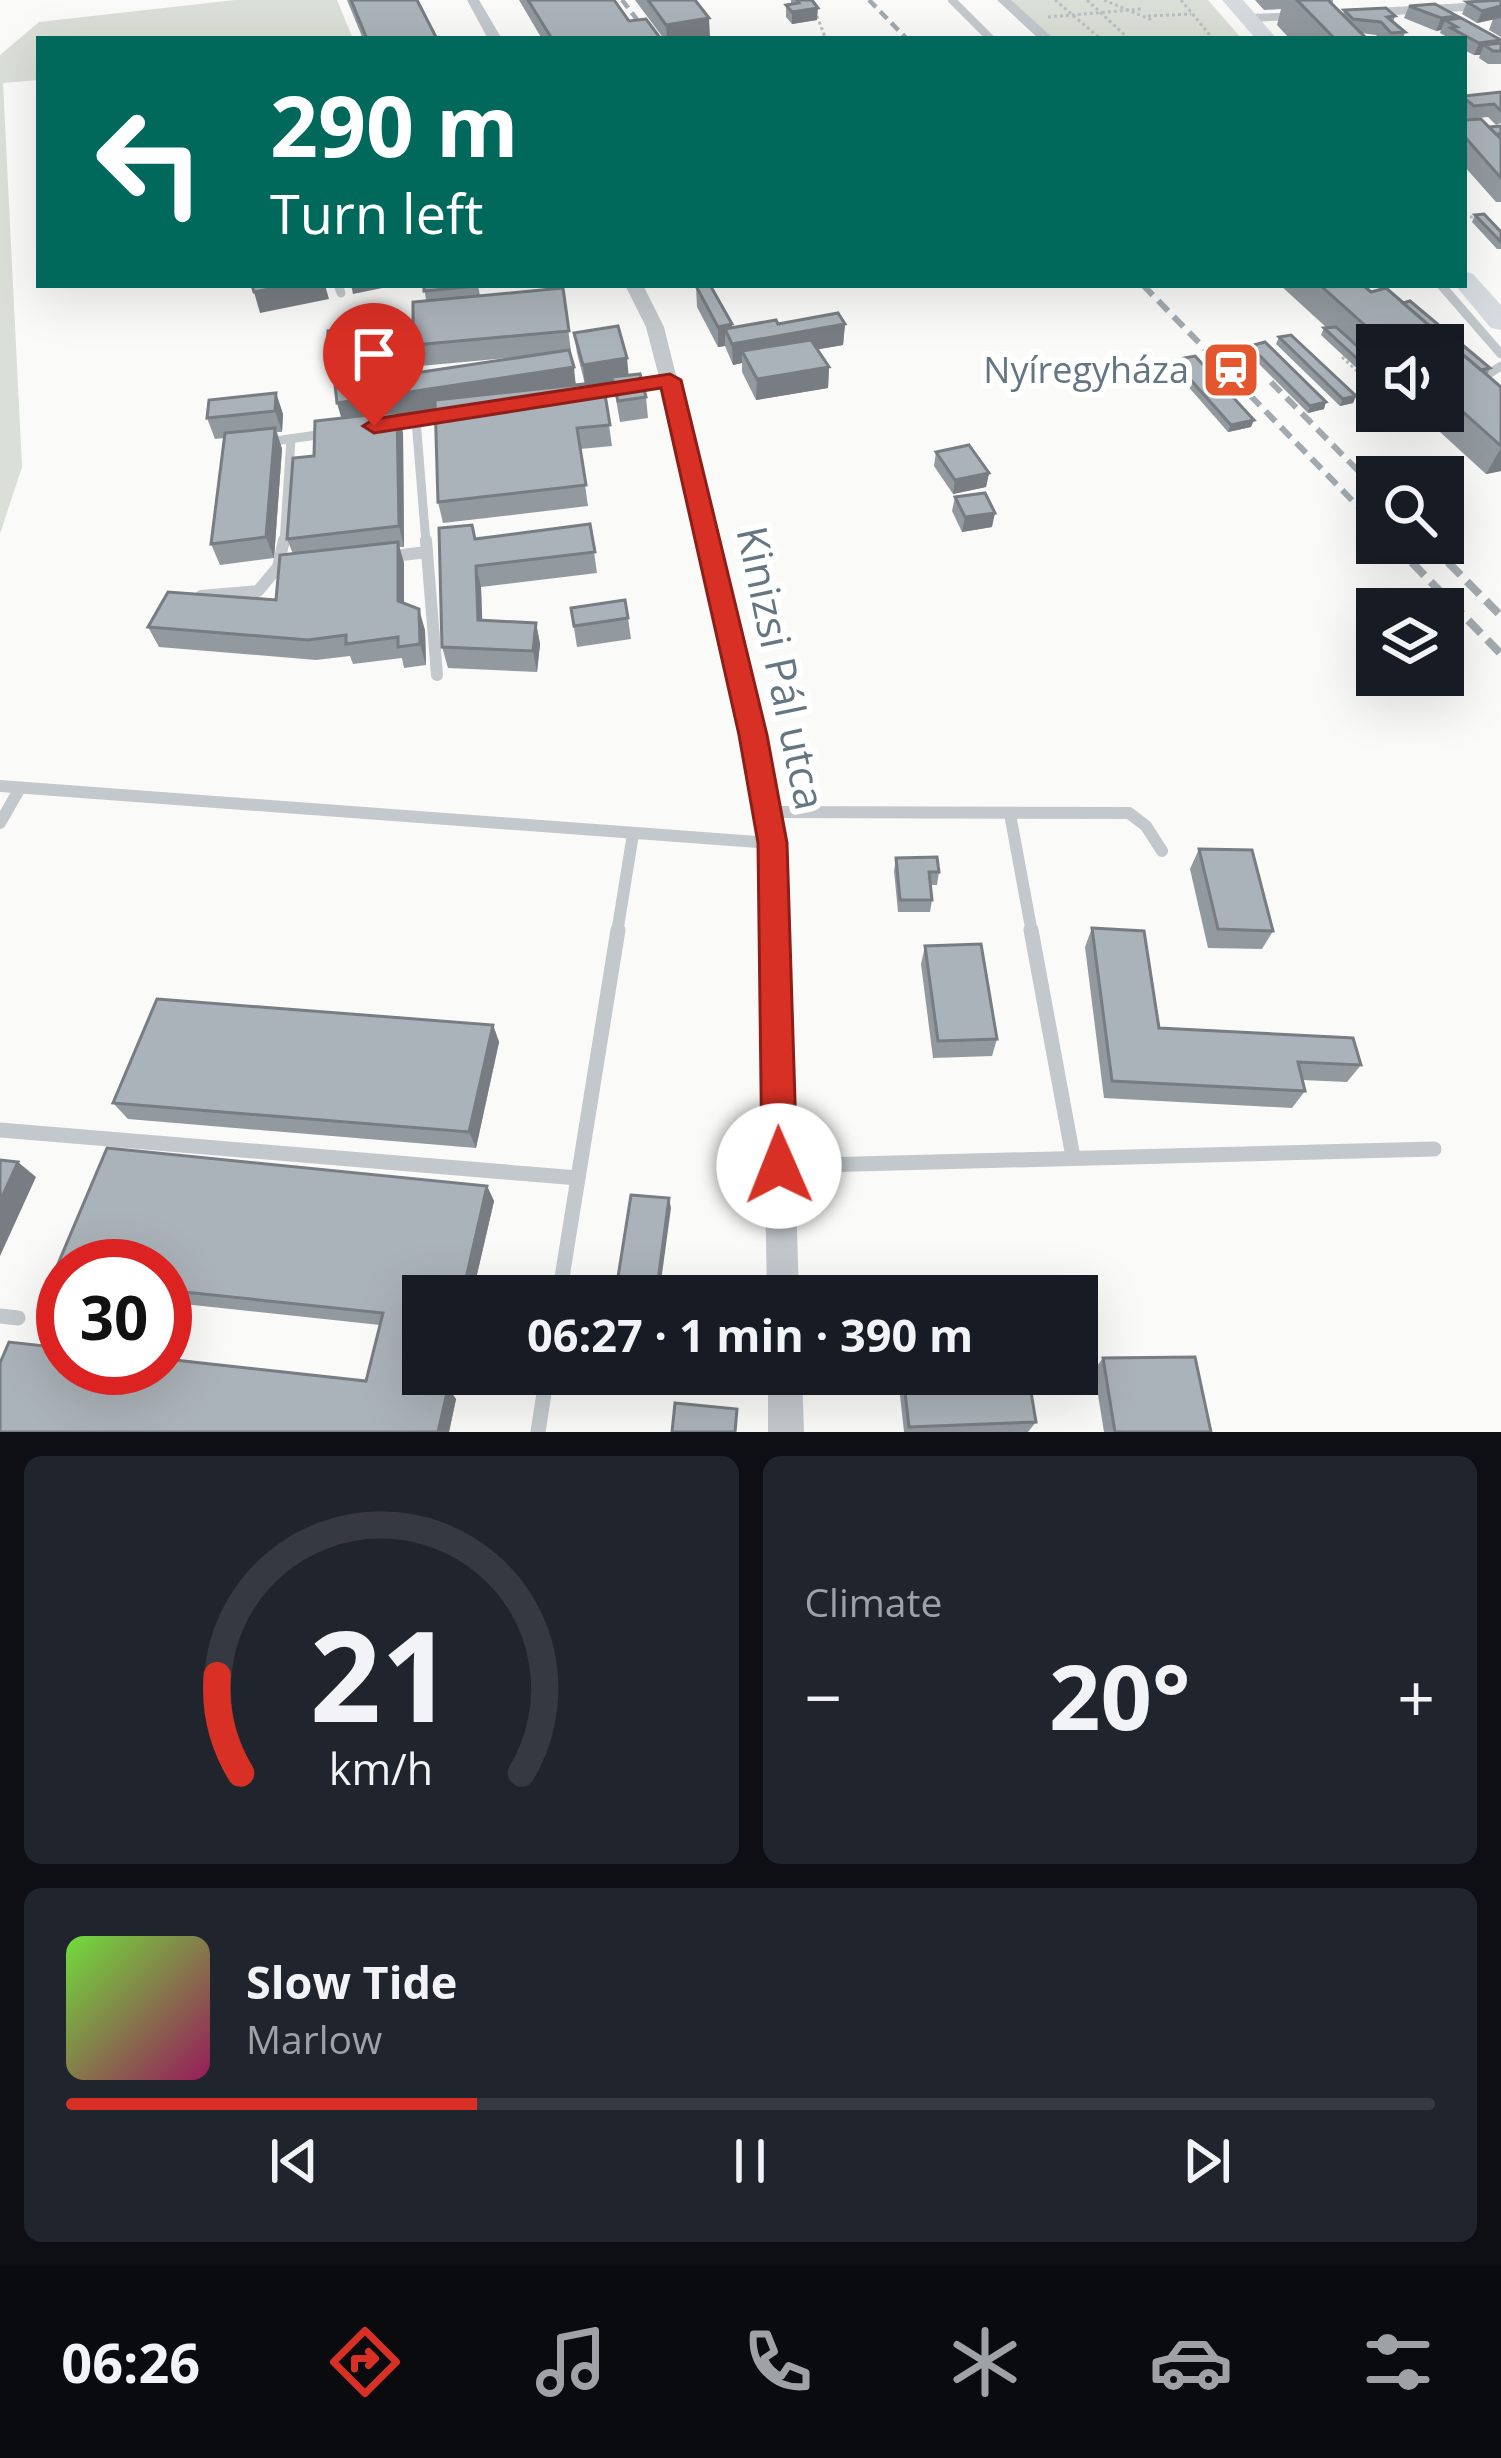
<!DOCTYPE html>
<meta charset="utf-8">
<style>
body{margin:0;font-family:"Open Sans",sans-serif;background:#20242c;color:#f1f3f6;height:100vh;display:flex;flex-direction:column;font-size:45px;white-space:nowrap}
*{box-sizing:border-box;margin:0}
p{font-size:39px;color:#9ea1a6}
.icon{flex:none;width:66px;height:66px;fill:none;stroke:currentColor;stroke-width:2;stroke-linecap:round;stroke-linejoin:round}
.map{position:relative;height:1432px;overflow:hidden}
.details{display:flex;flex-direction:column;gap:24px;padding:24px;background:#0d0f14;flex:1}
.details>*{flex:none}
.guide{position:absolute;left:36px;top:36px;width:1431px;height:252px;border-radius:0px;box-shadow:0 12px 48px #0002;background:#00695c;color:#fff;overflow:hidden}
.controls{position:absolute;left:1356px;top:324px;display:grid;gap:24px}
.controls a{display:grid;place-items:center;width:108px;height:108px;border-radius:0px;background:#171b24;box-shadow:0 12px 48px #0002;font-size:60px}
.speed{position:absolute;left:36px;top:1239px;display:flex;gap:24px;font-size:60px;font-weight:700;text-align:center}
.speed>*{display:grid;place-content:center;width:156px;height:156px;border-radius:50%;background:#171b24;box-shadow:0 12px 48px #0002;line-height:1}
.speed .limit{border:18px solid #d22;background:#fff;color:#111}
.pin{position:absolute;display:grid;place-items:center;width:102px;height:102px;color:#fff;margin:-123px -51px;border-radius:50% 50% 50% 0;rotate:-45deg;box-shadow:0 0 12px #0007}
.pin .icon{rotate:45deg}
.me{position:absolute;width:132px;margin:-66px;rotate:359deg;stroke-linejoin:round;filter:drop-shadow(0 0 9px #0008)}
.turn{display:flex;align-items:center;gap:42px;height:252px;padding:0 36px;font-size:54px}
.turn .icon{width:156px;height:156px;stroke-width:2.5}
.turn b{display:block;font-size:84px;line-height:102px}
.big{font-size:90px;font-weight:700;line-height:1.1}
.details .tile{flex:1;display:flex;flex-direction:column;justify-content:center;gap:18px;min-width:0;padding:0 42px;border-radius:18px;background:#20242c}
.details .dial{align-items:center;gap:0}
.dial svg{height:312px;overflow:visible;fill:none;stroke:#363941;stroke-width:7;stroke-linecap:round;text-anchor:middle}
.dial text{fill:#f1f3f6;stroke:none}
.song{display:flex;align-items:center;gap:36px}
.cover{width:144px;height:144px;border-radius:18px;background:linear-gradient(135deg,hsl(100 70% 55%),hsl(330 70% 35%))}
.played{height:12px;border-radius:6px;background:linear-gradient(90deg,#d93025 30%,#363941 30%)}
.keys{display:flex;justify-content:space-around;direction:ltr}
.heat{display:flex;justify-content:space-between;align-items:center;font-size:66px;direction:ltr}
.details .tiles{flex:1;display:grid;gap:24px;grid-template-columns:1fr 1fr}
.tile:last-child{grid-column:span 2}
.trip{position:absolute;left:402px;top:1275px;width:696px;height:120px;border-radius:0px;background:#171b24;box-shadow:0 12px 48px #0002;font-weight:700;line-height:120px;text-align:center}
.dock{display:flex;height:192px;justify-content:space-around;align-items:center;background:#090b0e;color:#9ea1a6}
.dock .icon{width:84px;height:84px}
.dock .active{color:#d93025}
.dock b{font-size:54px;color:#f1f3f6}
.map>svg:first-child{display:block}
</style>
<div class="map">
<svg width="1501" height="1432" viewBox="0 0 1501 1432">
<rect width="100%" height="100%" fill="#fafaf8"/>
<g fill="#dadfd7">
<polygon points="235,0 337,0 353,39 39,39 39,80 3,83 22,467 0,534 0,55 39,22"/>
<polygon points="1006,0 1208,0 1242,39 1051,39"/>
</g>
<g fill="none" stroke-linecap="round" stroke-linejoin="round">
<g stroke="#bbbfc2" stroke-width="3" stroke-dasharray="3 3" stroke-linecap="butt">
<polyline points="1055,0 1101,39"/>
<polyline points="1087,0 1129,39"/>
<polyline points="1104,0 1152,20"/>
<polyline points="1181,0 1213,39"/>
<polyline points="817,16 825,37 833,39"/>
<polyline points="1148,16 1191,14"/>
<polyline points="1048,17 1142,9"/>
<polyline points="1464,216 1478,218"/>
<polyline points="1342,357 1359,373"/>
</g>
<polyline stroke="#c3c8cc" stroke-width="8" points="952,0 991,39"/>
<g stroke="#c3c8cc" stroke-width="9">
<polyline points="338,285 341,293"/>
<polyline points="1441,285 1501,354"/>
<polyline points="1501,366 1481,379 1501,398"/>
<polyline points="588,393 670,380"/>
<polyline points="416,420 426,543"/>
<polyline points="387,424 449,415"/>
<polyline points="268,442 331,433"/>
<polyline points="284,543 291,439"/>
</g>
<g stroke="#c3c8cc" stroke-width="12">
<polyline points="426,540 437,675"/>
<polyline points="385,557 427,552"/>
<polyline points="201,596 258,591 278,567 284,540"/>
<polyline points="0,786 771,843"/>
<polyline points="768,812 1129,813 1146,826 1162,851"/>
<polyline points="1010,814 1032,933"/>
<polyline points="0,823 20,788"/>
<polyline points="617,933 633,834"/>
</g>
<g stroke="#c3c8cc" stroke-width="15">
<polyline points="1031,930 1073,1157"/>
<polyline points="0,1130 578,1178"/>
<polyline points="781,1166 1434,1149"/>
<polyline points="559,1296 618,930"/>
<polyline points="0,1316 18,1318"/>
<polyline points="538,1432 547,1374"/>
</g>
<g fill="#c3c8cc" fill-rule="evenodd">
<polygon points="467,0 479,0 502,39 488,39"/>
<polygon points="997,0 1011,0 1054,39 1039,39"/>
<polygon points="1501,1 1501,9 1358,17 1351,13 1358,9"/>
<polygon points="1312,12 1319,16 1317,19 1248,22 1241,18 1248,14"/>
<polygon points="625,285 643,285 664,327 765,735 785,843 799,1296 767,1296 759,843 741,735 666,404 646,327"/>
<polygon points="768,1374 802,1374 804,1432 768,1432"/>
</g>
<g fill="#d6dbdf" fill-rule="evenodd">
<polygon points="1222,0 1243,0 1277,39 1256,39"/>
<polygon points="1464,271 1473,274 1501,305 1501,330 1491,328 1455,285 1464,285"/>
</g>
<g stroke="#a2aab0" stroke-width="4.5" stroke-dasharray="10 6" stroke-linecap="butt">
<polyline points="622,0 652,39"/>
<polyline points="869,0 907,39"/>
</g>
<g stroke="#a2aab0" stroke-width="6" stroke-dasharray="14 8" stroke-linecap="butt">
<polyline points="1143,285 1377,526"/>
<polyline points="1271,382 1377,490"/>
</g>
<g stroke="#a2aab0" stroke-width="8" stroke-dasharray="18 9" stroke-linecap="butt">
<polyline points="1393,543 1501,654"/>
<polyline points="1429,543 1501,616"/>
</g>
</g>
<g fill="#929a9f">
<polygon points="347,0 417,0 437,39 363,39"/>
<polygon points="519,0 614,0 629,21 661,39 542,39"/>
<polygon points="635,0 695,0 710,37 695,39 664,39"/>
<polygon points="791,0 812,0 817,20 792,24 786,17 786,5 791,4"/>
<polygon points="1255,0 1333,0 1332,4 1343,15 1344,10 1395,16 1393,22 1405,32 1403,39 1380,39 1376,35 1361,33 1367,39 1290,39 1277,25 1281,9 1264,10"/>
<polygon points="1501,0 1501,37 1489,30 1493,19 1477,23 1462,14 1467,2"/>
<polygon points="1409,6 1456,19 1501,43 1501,64 1488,64 1479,58 1480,55 1474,55 1464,50 1464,39 1446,39 1447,37 1440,33 1441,30 1436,31 1404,18"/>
<polygon points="1501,92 1501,123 1496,125 1488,117 1468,119 1464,115 1464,96"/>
<polygon points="1464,120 1489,127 1501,126 1501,202 1496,202 1464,166"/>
<polygon points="1475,215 1501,232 1501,249 1497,249 1472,222"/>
<polygon points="424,285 478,285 480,296 563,288 571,352 569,352 576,385 585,384 577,353 574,333 629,376 646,397 648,418 620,422 613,382 603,383 612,446 580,449 588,506 443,523 438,502 435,410 398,415 403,433 404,547 399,547 404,563 404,603 425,630 426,665 404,668 402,658 353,664 350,656 316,660 159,647 148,627 276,600 293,554 287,539 314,456 342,418 541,355 333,374 327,353 400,323 413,322 426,300"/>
<polygon points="1280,285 1363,285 1371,292 1403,303 1490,368 1487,375 1501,387 1501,471 1486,474 1417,411 1443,411 1443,345 1377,345 1377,387 1321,335 1324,328 1327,328"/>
<polygon points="696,286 732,324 732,328 778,324 845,324 843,345 817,349 829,367 828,388 756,400 742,372 742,363 733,365 725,346 718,347 697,307"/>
<polygon points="1279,337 1356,396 1353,403 1340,406 1276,344"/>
<polygon points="1250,346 1324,409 1308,413 1248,353"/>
<polygon points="1173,360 1251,427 1228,432 1171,367"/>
<polygon points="276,393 283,414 282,432 277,432 282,449 274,558 220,565 211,544 224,438 215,439 207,418"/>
<polygon points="936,452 989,473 986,487 953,494 934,466"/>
<polygon points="955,497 992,527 962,532 952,511"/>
<polygon points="590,524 597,573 481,587 482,620 536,623 540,644 537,672 448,668 442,647 475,539"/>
<polygon points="571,608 628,618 631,639 577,647"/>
<polygon points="1199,849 1273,931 1262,949 1208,948 1190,869"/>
<polygon points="896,858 939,872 937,885 931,885 932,900 930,912 898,912 894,871"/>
<polygon points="1092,928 1159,1028 1361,1065 1347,1082 1302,1080 1305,1091 1292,1108 1104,1098 1085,947"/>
<polygon points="925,946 997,1039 992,1056 933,1058 921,964"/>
<polygon points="493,1025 499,1042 476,1148 128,1119 113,1103"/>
<polygon points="107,1148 487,1186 494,1201 472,1296 423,1296 423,1373 420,1385 448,1388 456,1399 449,1432 0,1432 0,1363 9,1342 63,1348 63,1368 165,1368 165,1359 366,1381 380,1325 165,1302 165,1266 63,1266 63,1287 52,1278"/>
<polygon points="1103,1358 1211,1432 1104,1432 1094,1370"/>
<polygon points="903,1375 1036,1422 1028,1432 904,1432 899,1386"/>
</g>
<g fill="#777d82">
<polygon points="1501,6 1501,18 1477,23 1482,11"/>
<polygon points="818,8 817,20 792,24 792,12"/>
<polygon points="1457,16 1453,25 1445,20 1441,30 1436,31 1441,18"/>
<polygon points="709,18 710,37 667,39 666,25"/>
<polygon points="1501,40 1496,51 1484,45 1480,55 1474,55 1479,43"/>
<polygon points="289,285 325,285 329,299 260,313 254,292"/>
<polygon points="351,285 397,285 353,294"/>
<polygon points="732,324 732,343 725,329 725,346 718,347 718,327"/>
<polygon points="845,324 843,345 748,362 742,351 742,363 733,365 732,344"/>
<polygon points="627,358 629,379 585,386 583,365"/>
<polygon points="574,367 576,388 398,415 403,433 404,547 399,526 343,424 337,403"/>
<polygon points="829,367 828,388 756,400 757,379"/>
<polygon points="276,393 283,414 282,432 275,411"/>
<polygon points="1356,396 1353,403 1340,406 1343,399"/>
<polygon points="1326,402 1324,409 1308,413 1310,406"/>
<polygon points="1254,420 1251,427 1228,432 1231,425"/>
<polygon points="275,428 282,449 274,558 266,537"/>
<polygon points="1501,448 1501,471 1486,474"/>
<polygon points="989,473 986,487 953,494 955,480"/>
<polygon points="995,513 992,527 962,532 965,517"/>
<polygon points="398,542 404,563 404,622 398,601"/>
<polygon points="476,566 481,587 483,641 478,620"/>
<polygon points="419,609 425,630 426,665 420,644"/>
<polygon points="536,623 540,644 537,672 533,651"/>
<polygon points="493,1025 499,1042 476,1148 469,1132"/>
<polygon points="18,1162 36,1177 0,1256 0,1201"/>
<polygon points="487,1186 494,1201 472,1296 462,1296"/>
<polygon points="669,1198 671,1208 659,1296 656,1296"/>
<polygon points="423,1326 423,1373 418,1395 409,1383"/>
<polygon points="448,1388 456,1399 449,1432 438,1432"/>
</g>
<g fill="#aab3b9" stroke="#777d82" stroke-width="3">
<polygon points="351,0 417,0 437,39 367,39"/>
<polygon points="528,0 614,0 629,21 646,19 661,39 552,39"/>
<polygon points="648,0 695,0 709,18 666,25"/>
<polygon points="797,0 812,0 818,8 792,12 786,5 799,3"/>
<polygon points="1297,0 1328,0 1367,39 1335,39"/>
<polygon points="1501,0 1501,6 1482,11 1467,2"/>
<polygon points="1435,4 1457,16 1441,18 1409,6"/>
<polygon points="1386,8 1395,16 1387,17 1405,32 1391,33 1381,22 1353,19 1344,10"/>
<polygon points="1461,18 1501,40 1479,43 1451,28 1457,27 1445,20"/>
<polygon points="1501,43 1501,51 1493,51 1484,45"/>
<polygon points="1501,92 1501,111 1494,104 1474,106 1464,98 1464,96"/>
<polygon points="1481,119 1501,139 1501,178 1464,136 1464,120"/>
<polygon points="1501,126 1501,134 1496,134 1489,127"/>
<polygon points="1484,214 1501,232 1501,242 1475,215"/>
<polygon points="252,285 289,285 254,292"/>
<polygon points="424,285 477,285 477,286 424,291"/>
<polygon points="710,285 732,324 718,327 696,286"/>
<polygon points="1320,285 1363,285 1371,292 1386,288 1501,387 1501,446 1443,394 1443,345 1387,345"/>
<polygon points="563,288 569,331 327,353 328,331 361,328 362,314 397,311 396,324 413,322 413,302"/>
<polygon points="1410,301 1490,368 1481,370 1403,303"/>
<polygon points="838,313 845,324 732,344 725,329 776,320 778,324"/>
<polygon points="618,326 627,358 583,365 574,333"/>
<polygon points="1336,327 1377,364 1377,377 1324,328"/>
<polygon points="1291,335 1356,396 1343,399 1279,337"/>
<polygon points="811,340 829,367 757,379 742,351"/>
<polygon points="1265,342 1326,402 1310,406 1250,346"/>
<polygon points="569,350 574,367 337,403 335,385"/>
<polygon points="1195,356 1254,420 1231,425 1173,360"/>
<polygon points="640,374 646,397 618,401 612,377"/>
<polygon points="603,382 610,425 577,428 586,485 438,502 435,400"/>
<polygon points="276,393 275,411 207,418 209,400"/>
<polygon points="397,412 399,526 287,539 293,458 314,456 315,421"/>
<polygon points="275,428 266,537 211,544 225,433"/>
<polygon points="969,445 989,473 955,480 936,452"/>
<polygon points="985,493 995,513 965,517 955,497"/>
<polygon points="590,524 595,552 476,566 478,620 536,623 533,651 442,647 439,528 472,525 475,539"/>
<polygon points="398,542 398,601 419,609 420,644 398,647 398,637 346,644 346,635 308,640 148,627 168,592 276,600 280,555"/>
<polygon points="625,600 628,618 574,626 571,608"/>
<polygon points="1199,849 1252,850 1273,931 1218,929"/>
<polygon points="937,857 939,872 929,872 932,900 900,900 896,858"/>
<polygon points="1092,928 1144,931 1159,1028 1353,1038 1361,1065 1298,1062 1305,1091 1112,1081"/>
<polygon points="981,944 997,1039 938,1041 925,946"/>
<polygon points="157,999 493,1025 469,1132 113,1103"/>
<polygon points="107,1148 487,1186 462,1296 423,1296 423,1326 409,1383 448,1388 438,1432 0,1432 0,1363 9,1342 63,1348 63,1368 165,1368 165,1359 366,1381 383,1313 165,1290 165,1266 63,1266 63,1279 52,1278"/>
<polygon points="0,1160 18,1162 0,1201"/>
<polygon points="631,1195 669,1198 656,1296 615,1296"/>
<polygon points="1195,1357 1211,1432 1115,1432 1103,1358"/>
<polygon points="1028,1374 1036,1422 909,1427 903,1375"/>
<polygon points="675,1403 737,1409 735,1432 672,1432"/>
</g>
<polygon fill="#d93025" stroke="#8d1f18" stroke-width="3" points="670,374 681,380 767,735 787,843 797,1166 792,1179 779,1184 767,1179 762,1166 758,843 739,735 661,388 374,433 363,426 374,419"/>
<defs>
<g id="station-square" transform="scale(3)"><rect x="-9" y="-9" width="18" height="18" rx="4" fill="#e4572e" stroke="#fff"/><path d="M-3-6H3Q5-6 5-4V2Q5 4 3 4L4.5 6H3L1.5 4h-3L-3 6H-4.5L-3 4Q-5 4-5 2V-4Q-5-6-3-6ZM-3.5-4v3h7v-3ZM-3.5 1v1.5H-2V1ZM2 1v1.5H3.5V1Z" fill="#fff"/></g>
</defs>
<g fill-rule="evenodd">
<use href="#station-square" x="1231" y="370"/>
</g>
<g text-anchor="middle" stroke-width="12" stroke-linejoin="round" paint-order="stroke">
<g font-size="36" fill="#657683" stroke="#fff" text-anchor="end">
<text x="1189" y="383">Nyíregyháza</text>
</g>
<g font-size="42" fill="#657683" stroke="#fff">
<text transform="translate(781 668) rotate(78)" y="15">Kinizsi Pál utca</text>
</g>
</g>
</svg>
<div class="controls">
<a><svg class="icon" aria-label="sound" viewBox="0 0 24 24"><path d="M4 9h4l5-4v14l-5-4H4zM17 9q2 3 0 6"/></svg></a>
<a><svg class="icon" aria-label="search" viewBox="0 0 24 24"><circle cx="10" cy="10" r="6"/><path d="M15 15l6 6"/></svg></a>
<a><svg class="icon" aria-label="layers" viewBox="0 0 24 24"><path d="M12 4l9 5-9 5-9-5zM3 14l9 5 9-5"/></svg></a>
</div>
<div class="speed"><div class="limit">30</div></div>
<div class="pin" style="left:374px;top:426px;background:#d93025"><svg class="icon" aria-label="arrive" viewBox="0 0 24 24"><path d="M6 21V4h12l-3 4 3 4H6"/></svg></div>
<svg class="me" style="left:779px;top:1166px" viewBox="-20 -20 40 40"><circle r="19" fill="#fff"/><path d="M0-13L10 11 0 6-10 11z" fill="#d93025"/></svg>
<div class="trip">06:27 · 1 min · 390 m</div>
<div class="guide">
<div class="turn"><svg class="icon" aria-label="left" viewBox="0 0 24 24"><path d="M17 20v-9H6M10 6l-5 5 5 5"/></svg><div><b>290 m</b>Turn left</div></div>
</div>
</div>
<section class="details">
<div class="tiles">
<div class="tile dial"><svg viewBox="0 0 100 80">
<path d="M14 69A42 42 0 1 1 86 69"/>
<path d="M14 69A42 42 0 0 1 8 44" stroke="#d93025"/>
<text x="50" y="56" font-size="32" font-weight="700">21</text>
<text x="50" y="72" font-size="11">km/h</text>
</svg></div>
<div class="tile"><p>Climate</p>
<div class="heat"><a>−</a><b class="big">20°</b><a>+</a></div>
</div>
<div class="tile">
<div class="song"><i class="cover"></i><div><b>Slow Tide</b><p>Marlow</p></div></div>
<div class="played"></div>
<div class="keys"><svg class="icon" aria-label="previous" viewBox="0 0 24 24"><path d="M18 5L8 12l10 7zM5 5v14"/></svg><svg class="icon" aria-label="pause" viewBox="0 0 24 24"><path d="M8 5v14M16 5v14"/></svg><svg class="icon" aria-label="next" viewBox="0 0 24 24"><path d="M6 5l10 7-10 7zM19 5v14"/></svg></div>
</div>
</div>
</section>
<nav class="dock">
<b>06:26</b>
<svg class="icon active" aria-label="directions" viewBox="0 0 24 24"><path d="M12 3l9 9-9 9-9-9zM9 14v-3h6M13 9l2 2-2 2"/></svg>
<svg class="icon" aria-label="music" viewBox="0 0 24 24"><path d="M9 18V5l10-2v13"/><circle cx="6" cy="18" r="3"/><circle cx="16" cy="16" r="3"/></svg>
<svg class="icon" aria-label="phone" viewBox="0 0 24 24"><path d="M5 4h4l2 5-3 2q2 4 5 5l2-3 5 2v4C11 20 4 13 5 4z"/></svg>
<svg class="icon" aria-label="climate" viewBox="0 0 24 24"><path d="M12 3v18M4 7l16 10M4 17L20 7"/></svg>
<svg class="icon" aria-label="car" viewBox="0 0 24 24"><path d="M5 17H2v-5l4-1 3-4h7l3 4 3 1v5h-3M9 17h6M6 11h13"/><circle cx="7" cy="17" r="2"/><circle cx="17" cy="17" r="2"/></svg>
<svg class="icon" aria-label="filters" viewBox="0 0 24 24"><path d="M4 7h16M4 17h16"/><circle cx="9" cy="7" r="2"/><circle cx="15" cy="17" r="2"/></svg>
</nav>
